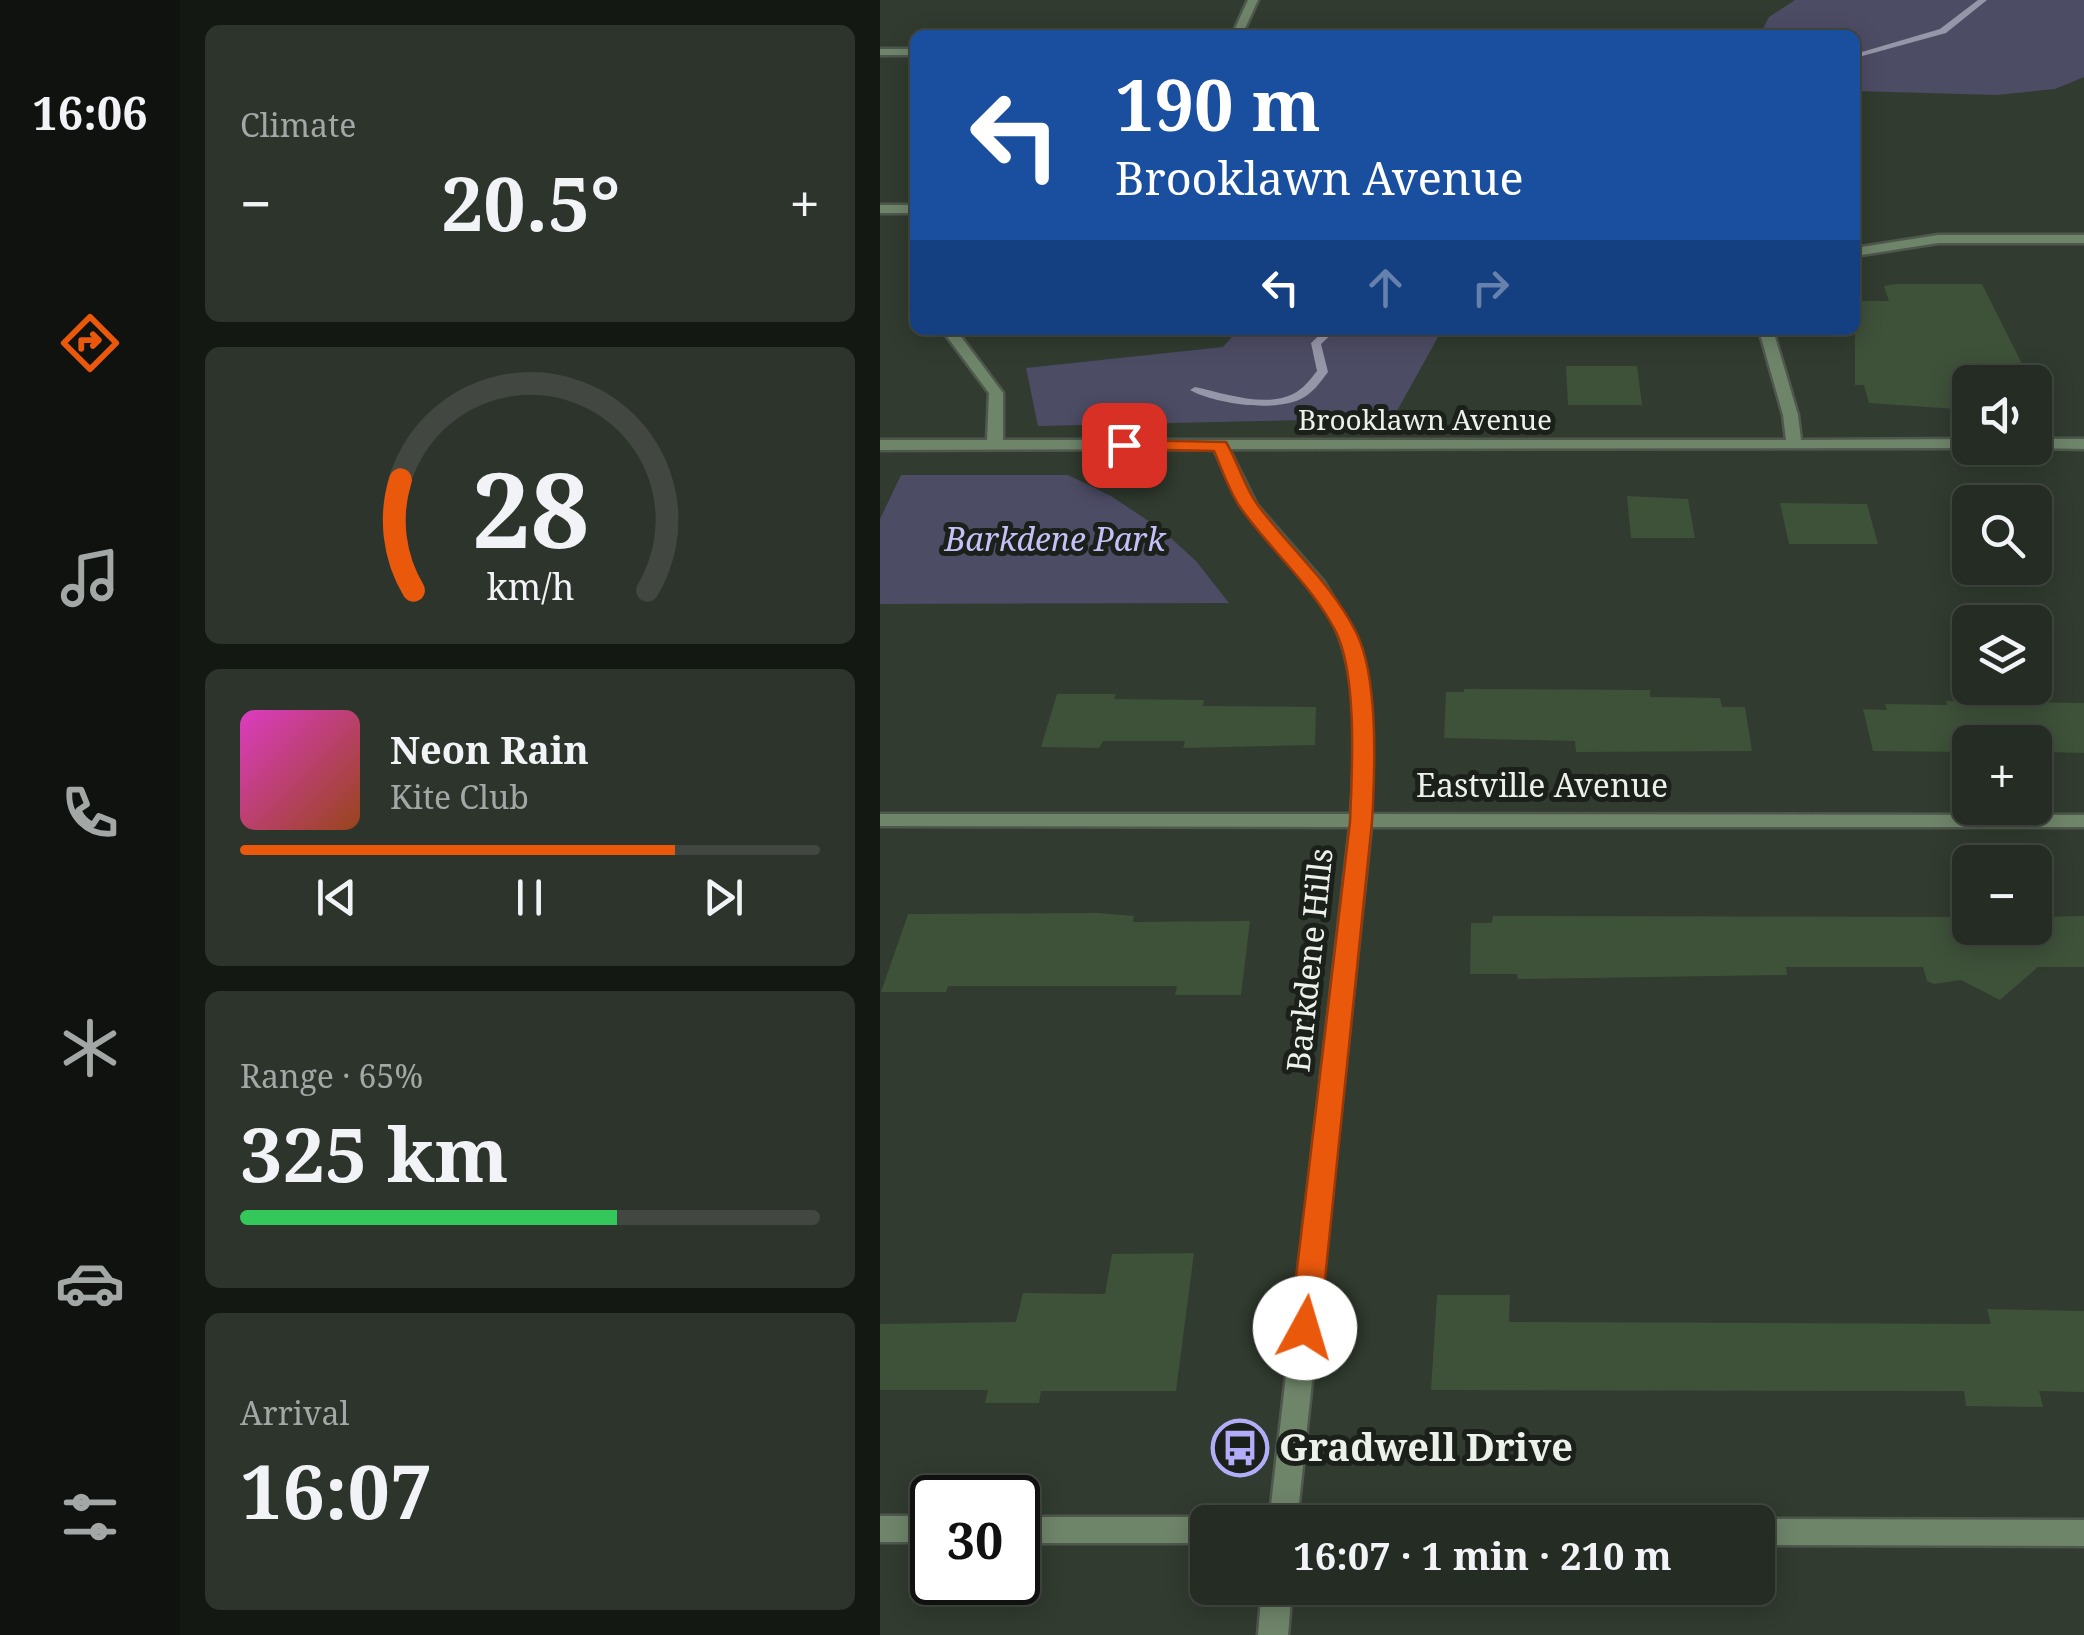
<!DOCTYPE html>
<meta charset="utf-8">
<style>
body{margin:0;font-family:"Noto Serif",serif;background:#2d342b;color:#f1f3f6;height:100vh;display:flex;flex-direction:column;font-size:38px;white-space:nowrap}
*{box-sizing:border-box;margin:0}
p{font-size:32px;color:#a3a7a6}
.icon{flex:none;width:55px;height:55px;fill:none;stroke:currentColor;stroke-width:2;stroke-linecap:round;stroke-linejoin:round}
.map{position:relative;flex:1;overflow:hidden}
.sheet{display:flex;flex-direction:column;gap:25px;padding:25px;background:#141813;width:700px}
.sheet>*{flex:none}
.banner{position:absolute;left:30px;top:30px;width:950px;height:305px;border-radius:15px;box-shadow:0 5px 25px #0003,0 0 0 2px #424841;background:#1a4fa0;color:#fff;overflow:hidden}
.tools{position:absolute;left:1072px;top:365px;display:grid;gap:20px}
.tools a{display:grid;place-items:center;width:100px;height:100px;border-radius:15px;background:#252c23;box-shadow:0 5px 25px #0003,0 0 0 2px #424841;font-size:50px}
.speed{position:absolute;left:30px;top:1475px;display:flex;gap:20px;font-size:50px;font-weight:700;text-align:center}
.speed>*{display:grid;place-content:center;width:130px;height:130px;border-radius:50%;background:#252c23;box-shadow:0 5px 25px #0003,0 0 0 2px #424841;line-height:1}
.speed .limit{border:5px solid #111;border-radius:15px;background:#fff;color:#111}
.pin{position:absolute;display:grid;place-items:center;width:85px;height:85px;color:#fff;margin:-42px;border-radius:20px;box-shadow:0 5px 15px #0006}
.me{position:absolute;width:110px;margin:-55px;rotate:6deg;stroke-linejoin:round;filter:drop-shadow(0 0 8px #0008)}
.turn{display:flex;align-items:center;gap:35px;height:210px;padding:0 40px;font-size:45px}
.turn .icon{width:130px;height:130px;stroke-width:2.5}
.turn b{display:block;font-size:70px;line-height:85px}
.lanes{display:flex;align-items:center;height:95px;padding:0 40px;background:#0003;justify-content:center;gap:50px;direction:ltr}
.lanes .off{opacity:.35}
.big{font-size:75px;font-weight:700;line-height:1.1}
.sheet .tile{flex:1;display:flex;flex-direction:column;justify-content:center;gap:15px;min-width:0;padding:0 35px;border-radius:15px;background:#2d342b}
.sheet .dial{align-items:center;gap:0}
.dial svg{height:260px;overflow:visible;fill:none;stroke:#424841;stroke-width:7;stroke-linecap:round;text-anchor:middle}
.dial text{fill:#f1f3f6;stroke:none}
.song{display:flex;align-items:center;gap:30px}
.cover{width:120px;height:120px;border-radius:15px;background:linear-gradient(135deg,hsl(310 70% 55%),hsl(20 70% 35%))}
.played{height:10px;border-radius:5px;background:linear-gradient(90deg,#ea580c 75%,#424841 75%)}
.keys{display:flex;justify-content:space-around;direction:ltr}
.heat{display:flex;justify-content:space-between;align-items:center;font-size:55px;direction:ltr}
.charge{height:15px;border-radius:8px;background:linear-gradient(90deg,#34c759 65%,#424841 0)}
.trip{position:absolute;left:310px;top:1505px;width:585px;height:100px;border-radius:15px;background:#252c23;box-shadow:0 5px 25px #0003,0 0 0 2px #424841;font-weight:700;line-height:100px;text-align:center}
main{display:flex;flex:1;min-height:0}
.tabs{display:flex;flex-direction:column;width:180px;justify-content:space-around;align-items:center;background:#0f120e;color:#a3a7a6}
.tabs .icon{width:70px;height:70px}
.tabs .on{color:#ea580c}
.tabs b{font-size:45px;color:#f1f3f6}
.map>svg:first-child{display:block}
</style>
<main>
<nav class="tabs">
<b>16:06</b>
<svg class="icon on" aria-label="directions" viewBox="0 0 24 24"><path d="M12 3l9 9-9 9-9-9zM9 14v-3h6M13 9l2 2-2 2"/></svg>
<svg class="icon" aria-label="music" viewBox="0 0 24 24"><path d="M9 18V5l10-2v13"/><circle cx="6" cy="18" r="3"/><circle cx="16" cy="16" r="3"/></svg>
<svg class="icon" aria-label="phone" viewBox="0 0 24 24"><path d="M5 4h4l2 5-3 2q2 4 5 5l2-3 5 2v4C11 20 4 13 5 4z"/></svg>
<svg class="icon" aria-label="climate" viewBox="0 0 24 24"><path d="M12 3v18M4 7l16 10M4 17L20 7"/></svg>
<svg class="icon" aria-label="car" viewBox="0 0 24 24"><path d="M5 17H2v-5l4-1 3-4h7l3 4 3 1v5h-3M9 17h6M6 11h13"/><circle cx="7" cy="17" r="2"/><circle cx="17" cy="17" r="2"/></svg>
<svg class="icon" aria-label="filters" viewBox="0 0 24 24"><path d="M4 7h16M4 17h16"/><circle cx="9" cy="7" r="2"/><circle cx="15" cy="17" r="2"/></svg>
</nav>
<section class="sheet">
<div class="tile"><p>Climate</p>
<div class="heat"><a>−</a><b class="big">20.5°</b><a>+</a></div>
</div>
<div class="tile dial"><svg viewBox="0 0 100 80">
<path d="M14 69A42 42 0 1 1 86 69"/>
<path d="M14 69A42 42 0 0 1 10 35" stroke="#ea580c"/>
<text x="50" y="56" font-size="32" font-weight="700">28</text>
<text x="50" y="72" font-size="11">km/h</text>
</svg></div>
<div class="tile">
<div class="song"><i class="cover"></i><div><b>Neon Rain</b><p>Kite Club</p></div></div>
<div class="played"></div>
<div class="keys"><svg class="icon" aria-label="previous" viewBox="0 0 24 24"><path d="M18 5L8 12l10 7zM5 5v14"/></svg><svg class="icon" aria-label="pause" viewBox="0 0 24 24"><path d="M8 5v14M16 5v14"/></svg><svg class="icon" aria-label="next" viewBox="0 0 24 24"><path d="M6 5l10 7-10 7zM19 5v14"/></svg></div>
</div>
<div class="tile"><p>Range · 65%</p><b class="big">325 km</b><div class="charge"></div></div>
<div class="tile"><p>Arrival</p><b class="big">16:07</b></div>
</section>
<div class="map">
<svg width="1204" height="1635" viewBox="0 0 1204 1635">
<rect width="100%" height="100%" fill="#313b2f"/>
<g fill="#4d4c65">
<polygon points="915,0 1204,0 1204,77 1175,89 1116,95 975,91 975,35 875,35 880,34 889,17"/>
<polygon points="358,330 562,330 513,418 158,426 146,368 343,347"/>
<polygon points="21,475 188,475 231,496 282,530 316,561 349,603 0,604 0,519"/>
</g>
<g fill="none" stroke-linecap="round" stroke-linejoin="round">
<g fill="#9696a9" fill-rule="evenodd">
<polygon points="1098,0 1107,0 1066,33 975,58 975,54 1060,29"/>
<path d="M445,330H456L441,344L448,372C442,380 435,390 426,396C400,414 335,404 310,390L315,387C344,393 384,408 413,394C423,389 430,380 437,371L431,343Z"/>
</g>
</g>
<g fill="#3e5139">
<polygon points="1016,284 1102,284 1151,382 1090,382 1090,410 989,403 984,385 975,385 975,301 1009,301 1004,286"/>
<polygon points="686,366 757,366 762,405 688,405"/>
<polygon points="747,496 808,499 815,538 751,538"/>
<polygon points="900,503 987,504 998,544 909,544"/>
<polygon points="584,689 770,690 770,697 840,698 842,707 865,707 872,751 696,752 695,741 564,738 566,692 584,692"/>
<polygon points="177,694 236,694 234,699 324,700 323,706 436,707 435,745 303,748 305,741 223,741 219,748 161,747"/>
<polygon points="1066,701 1204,703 1204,753 1168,752 1165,742 1090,742 1090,752 993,751 983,709 1007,710 1005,704 1067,705"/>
<polygon points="218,913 254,916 253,922 370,921 361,995 295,995 297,986 68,986 66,992 1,992 28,914"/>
<polygon points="613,916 1090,917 1090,928 1155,928 1155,917 1204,916 1204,967 1158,967 1120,1000 1081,980 1054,984 1047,981 1043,967 906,967 907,975 638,979 637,974 590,974 591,923 612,923"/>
<polygon points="314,1253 296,1391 161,1391 159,1403 105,1403 108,1390 0,1390 0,1324 136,1322 143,1293 225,1294 232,1254"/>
<polygon points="557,1295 630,1295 629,1322 1111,1324 1107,1309 1204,1311 1204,1392 1159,1391 1163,1407 1086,1406 1084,1391 551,1390"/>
</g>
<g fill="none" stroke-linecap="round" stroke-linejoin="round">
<g stroke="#4f584d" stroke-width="5">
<g id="minor">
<polygon points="368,0 378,0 362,35 352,35"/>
<rect x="0" y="49" width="35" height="6"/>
<rect x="0" y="205" width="35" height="8"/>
<polygon points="1058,235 1204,235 1204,243 1058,243 975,256 975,248"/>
<path d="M62,330H76L123,393V440H906L903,415L879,330H893L918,415L921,440L1090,439V448H1094L349,449L377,505L444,582L477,637L491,705V814L1204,815V827H491L417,1522H389L470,827L0,826V814H471C475,751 481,677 451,618C429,577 392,548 365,511C351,492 344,470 334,449L0,450V440H107L109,393Z"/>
<polygon points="1155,439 1204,439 1204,449 1151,448 1155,448"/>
<rect x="0" y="1516" width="52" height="26"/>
<polygon points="138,1517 328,1517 339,1522 328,1522 328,1543 138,1543"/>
<polygon points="878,1519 1204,1520 1204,1546 878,1545 878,1522 868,1522"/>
<polygon points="382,1588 412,1588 408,1635 378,1635"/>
</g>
</g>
<use href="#minor" fill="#6f856a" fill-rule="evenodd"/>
</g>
<path fill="#ea580c" stroke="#983908" stroke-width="2.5" d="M244,440L346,442C358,462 364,486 377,504C409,548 451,582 476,632C499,677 495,771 492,822L440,1328L435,1337L425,1340L414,1337L410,1328L470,822C472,772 478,674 455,630C430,583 390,550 360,507C349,491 342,469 334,451L238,449L235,445Z"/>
<defs>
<g id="bus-ring" transform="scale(2.875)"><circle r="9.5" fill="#1c201b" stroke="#b3adf9" stroke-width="1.5"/><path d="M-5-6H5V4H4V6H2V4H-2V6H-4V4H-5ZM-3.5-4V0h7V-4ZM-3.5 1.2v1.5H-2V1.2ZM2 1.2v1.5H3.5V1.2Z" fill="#b3adf9"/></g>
</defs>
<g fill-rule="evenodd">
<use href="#bus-ring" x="360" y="1448"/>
</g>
<g text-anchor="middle" stroke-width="10" stroke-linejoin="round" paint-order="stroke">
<g font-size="28" fill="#ecf2ea" stroke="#1c201b">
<text x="545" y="430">Brooklawn Avenue</text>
</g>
<g font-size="32" font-style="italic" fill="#c5c1f8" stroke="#1c201b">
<text x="175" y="551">Barkdene Park</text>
</g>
<g font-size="32" fill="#ecf2ea" stroke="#1c201b">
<text x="662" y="797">Eastville Avenue</text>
<text transform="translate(430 960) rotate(-84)" y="11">Barkdene Hills</text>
</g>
<g font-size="38" font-weight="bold" fill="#ecf2ea" stroke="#1c201b" text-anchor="start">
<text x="399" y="1461">Gradwell Drive</text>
</g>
</g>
</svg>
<div class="tools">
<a><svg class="icon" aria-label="sound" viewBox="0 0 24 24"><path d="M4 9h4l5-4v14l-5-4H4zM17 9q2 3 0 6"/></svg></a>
<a><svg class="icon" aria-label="search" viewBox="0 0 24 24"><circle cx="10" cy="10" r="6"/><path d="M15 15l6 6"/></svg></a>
<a><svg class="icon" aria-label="layers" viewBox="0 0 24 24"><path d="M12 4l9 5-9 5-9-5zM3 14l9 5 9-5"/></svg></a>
<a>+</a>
<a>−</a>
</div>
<div class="speed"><div class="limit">30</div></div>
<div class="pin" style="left:244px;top:445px;background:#d93025"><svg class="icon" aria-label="arrive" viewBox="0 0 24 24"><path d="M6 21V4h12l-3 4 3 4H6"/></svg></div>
<svg class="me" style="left:425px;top:1328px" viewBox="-20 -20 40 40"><circle r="19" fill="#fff"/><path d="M0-13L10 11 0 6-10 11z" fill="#ea580c"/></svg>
<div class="trip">16:07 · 1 min · 210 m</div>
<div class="banner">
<div class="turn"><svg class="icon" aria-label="left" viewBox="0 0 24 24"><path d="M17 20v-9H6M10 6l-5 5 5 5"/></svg><div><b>190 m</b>Brooklawn Avenue</div></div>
<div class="lanes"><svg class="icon" aria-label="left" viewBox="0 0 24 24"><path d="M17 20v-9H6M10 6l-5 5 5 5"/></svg><svg class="icon off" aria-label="ahead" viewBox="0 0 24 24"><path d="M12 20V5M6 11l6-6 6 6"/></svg><svg class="icon off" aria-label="right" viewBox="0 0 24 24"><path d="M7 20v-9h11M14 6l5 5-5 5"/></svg></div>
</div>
</div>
</main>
